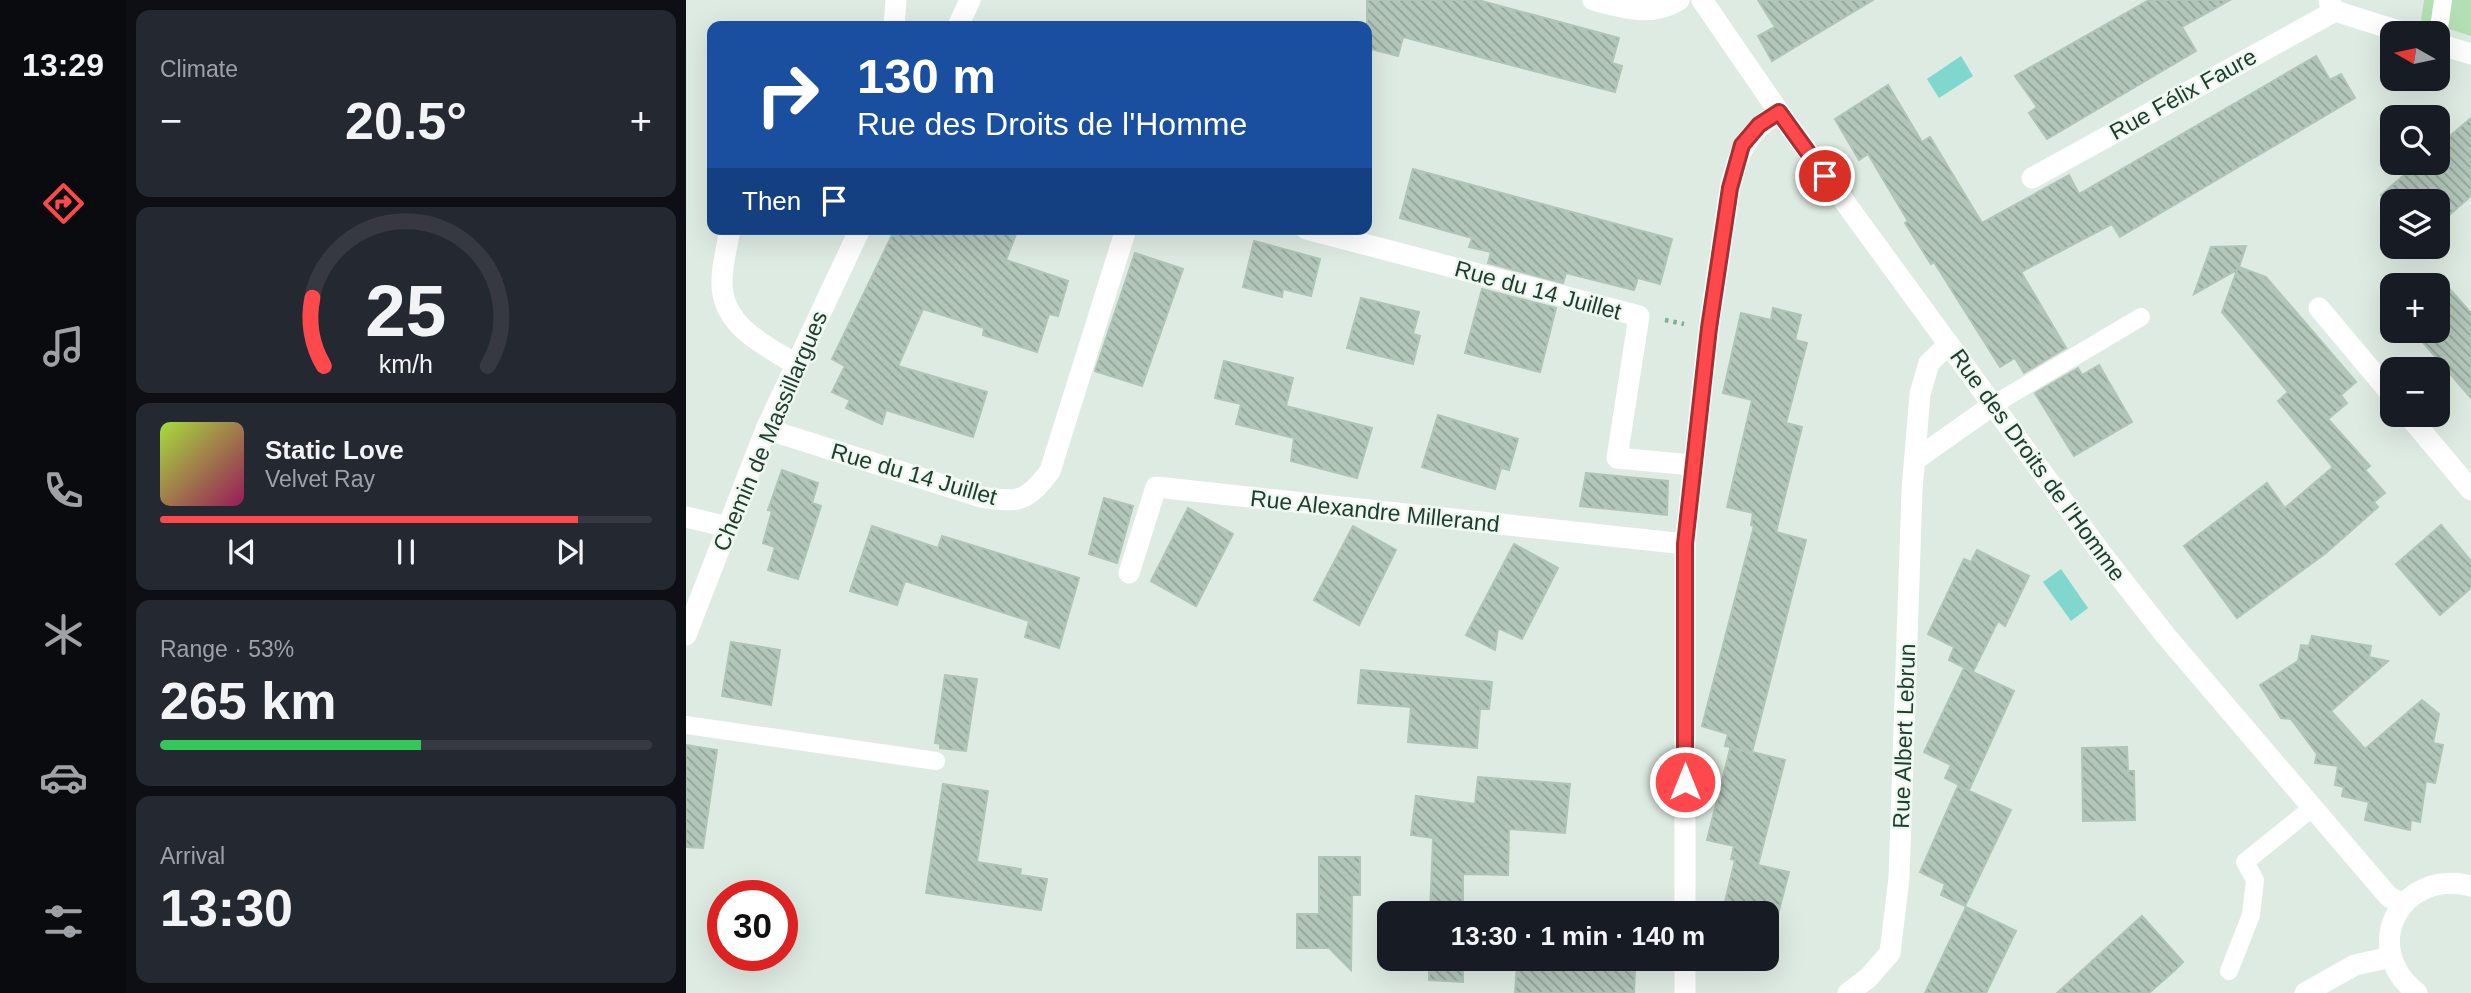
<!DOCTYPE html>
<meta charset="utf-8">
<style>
body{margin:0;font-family:Arial,sans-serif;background:#242831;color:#f1f3f6;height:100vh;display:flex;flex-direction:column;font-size:26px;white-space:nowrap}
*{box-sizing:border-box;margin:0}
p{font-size:23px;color:#9ea1a6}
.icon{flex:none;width:38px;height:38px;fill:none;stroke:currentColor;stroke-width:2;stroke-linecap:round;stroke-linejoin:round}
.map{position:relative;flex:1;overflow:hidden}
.panel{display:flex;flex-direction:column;gap:10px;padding:10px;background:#0d0f14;width:560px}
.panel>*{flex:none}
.hud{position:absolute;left:21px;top:21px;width:665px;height:214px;border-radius:14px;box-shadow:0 7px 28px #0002;background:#1a4fa0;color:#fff;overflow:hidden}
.needle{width:46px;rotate:279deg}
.controls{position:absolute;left:1694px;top:21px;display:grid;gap:14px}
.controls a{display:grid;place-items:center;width:70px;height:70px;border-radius:14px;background:#171b24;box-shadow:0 7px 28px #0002;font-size:35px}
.speed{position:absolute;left:21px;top:880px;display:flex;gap:14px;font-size:35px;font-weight:700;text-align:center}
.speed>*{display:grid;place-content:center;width:91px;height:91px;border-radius:50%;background:#171b24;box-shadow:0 7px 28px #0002;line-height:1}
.speed .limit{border:10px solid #d22;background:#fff;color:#111}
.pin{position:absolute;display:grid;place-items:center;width:60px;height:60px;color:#fff;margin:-30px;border:4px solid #fff;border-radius:50%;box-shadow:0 2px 7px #0007}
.me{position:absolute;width:77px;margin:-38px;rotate:0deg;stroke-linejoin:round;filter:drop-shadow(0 0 5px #0008)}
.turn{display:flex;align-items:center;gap:24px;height:147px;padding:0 35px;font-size:32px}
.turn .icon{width:91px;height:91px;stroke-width:2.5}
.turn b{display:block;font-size:49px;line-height:60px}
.then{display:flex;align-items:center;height:66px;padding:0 35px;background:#0003;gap:14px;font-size:26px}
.big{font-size:52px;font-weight:600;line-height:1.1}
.panel .card{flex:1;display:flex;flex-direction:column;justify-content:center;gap:10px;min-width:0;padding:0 24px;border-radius:14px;background:#242831}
.panel .dial{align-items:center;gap:0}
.dial svg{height:182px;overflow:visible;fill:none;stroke:#363941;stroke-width:7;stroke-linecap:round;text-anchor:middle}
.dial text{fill:#f1f3f6;stroke:none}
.song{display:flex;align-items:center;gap:21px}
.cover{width:84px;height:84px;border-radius:10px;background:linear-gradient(135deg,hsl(80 70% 55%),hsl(330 70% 35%))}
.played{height:7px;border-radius:4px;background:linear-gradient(90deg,#ff484c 85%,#363941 85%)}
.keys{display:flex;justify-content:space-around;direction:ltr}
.heat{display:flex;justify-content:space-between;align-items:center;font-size:38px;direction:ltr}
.charge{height:10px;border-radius:5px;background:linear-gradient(90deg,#34c759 53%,#363941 0)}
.trip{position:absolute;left:691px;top:901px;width:402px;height:70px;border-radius:14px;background:#171b24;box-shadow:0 7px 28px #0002;font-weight:600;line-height:70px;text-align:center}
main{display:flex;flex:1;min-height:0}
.dock{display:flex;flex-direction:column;width:126px;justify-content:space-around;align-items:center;background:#090b0e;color:#9ea1a6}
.dock .icon{width:49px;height:49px}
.dock .active{color:#ff484c}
.dock b{font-size:32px;color:#f1f3f6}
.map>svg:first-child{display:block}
</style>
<main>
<nav class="dock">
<b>13:29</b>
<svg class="icon active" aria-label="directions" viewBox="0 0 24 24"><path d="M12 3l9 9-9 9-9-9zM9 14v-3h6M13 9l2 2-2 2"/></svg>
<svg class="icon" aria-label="music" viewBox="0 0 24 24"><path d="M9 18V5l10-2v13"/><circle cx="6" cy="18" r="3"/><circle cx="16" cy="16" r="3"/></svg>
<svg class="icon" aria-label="phone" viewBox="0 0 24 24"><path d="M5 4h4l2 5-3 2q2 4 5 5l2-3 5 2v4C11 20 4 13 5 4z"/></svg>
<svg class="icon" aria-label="climate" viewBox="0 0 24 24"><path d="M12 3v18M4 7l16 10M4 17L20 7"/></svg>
<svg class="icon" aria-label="car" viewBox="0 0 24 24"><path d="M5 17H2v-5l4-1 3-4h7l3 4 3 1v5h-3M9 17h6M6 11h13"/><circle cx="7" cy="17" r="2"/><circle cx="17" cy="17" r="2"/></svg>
<svg class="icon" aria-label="filters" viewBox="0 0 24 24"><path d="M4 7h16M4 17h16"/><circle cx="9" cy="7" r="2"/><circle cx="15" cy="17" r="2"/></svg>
</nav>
<section class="panel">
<div class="card"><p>Climate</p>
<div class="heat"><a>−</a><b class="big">20.5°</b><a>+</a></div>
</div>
<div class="card dial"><svg viewBox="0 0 100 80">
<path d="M14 69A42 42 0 1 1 86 69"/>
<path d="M14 69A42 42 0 0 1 9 39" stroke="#ff484c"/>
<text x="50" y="56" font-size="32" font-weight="700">25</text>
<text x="50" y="72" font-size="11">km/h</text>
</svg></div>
<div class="card">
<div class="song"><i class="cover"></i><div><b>Static Love</b><p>Velvet Ray</p></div></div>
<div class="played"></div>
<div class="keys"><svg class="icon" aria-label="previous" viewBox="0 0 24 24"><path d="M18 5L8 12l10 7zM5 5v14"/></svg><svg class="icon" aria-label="pause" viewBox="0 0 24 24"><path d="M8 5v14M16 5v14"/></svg><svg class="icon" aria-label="next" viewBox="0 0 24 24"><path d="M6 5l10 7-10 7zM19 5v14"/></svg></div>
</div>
<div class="card"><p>Range · 53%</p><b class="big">265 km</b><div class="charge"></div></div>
<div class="card"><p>Arrival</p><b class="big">13:30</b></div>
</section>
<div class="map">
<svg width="1785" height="993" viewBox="0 0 1785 993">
<defs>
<pattern id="building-back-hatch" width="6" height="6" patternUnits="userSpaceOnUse" patternTransform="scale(1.75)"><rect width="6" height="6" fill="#b3c6ba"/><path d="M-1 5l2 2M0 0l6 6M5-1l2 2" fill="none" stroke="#91a297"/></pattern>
</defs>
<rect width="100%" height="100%" fill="#deebe2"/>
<polygon fill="#b4dfb4" points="1738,0 1785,0 1785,36 1735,20"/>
<g fill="#7fd7cd">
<polygon points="1275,56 1287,76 1253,98 1241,79"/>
<polygon points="1375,569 1402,608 1385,621 1357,582"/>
</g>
<g fill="url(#building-back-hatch)" stroke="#b0c5b7" stroke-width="2">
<polygon points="681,0 792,0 933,38 926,63 936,66 929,92 717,37 712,56 681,48"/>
<polygon points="1072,0 1187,0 1086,61 1072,36 1089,27"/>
<polygon points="1463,0 1544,0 1496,27 1510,51 1361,139 1343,113 1351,107 1329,76"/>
<polygon points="1630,56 1644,80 1655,74 1669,98 1434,237 1426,224 1335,272 1380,348 1338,373 1329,358 1314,367 1248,262 1245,264 1219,223 1222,221 1182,154 1173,160 1149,119 1202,85 1236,142 1244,137 1296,223 1383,175 1393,194"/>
<polygon points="1785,118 1785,196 1752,225 1752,201 1706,201 1706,207 1695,195 1732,163 1752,163 1752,146"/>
<polygon points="727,169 986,239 974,284 952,278 948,290 880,273 877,283 802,263 805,252 783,247 786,238 714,218"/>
<polygon points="209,229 332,229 320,260 382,281 372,316 363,314 351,352 297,335 298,328 237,309 212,366 301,392 287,437 200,410 196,424 160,408 164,400 146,392 159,366 146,359"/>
<polygon points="568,241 634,259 625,296 597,289 596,297 557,287"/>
<polygon points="1560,246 1553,267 1580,277 1670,382 1655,395 1661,403 1642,419 1684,466 1679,470 1699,493 1688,502 1692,507 1640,553 1551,618 1498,546 1581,483 1599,508 1647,467 1592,401 1602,392 1536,312 1551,270 1508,294 1525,247"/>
<polygon points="449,253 497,269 456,386 409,371"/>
<polygon points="1752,276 1785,313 1785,398 1727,331 1752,331"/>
<polygon points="796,289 870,308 854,372 779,353"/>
<polygon points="675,298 733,312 727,334 734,336 727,364 661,348"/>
<polygon points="1087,308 1115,315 1109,340 1121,343 1100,423 1116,427 1090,532 1120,540 1066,752 1099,760 1072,865 1103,872 1092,914 1036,914 1049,860 1045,859 1048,846 1021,840 1044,749 1066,752 1039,746 1042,734 1016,726 1068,526 1065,525 1067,513 1041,507 1066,400 1037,393 1055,313 1085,320"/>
<polygon points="538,361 607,378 600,406 686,428 671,478 605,461 608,438 550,424 555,404 529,398"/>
<polygon points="1413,365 1446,422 1388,456 1349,393 1392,368 1396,375"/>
<polygon points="752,415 832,439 823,470 815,468 809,489 736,467"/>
<polygon points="96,470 132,483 126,503 135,506 112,579 82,570 89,547 77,543 86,511 82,510"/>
<polygon points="900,473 982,481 981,515 894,506"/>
<polygon points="418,498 447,506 431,563 403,554"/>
<polygon points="502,508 547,534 510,606 465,581"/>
<polygon points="1755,525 1785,561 1785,588 1754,615 1710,564"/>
<polygon points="186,526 252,548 256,536 393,578 373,648 339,637 343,621 219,581 211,605 164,591"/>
<polygon points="667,526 710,550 673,625 628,600"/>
<polygon points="828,544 872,568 836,639 812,628 809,650 780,635"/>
<polygon points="1291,550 1343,576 1319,626 1312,621 1287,672 1263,660 1268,647 1242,634 1278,559 1285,562"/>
<polygon points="1626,636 1685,646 1683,657 1702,661 1645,711 1679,749 1736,700 1753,714 1747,743 1757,745 1749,783 1740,781 1734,822 1725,820 1724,830 1679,820 1683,802 1656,796 1658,787 1649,785 1652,766 1629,763 1631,754 1605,719 1595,718 1574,685 1612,661 1615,645 1623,646"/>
<polygon points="45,642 94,650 85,705 36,696"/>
<polygon points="1278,668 1328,691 1283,790 1259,778 1265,765 1238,752"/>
<polygon points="675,670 806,682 803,709 794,709 791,748 722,742 725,707 672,703"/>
<polygon points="259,675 291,679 280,751 254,748 254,744 249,743"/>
<polygon points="0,745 31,750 17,848 0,847"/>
<polygon points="1441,747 1442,771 1448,771 1449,820 1397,821 1396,748"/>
<polygon points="792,777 884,784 879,833 823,829 822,875 777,874 777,914 744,914 747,838 725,835 730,796 789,804"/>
<polygon points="257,784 302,791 291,862 335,869 334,875 361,879 355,910 240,893"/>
<polygon points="1272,786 1325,810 1279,906 1255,895 1259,884 1234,872"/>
<polygon points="633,857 674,857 674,895 666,895 665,970 643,948 611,948 611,914 633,914"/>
<polygon points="1280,907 1330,931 1300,993 1239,993"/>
<polygon points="1456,916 1497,962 1488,971 1463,993 1371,993"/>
<polygon points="743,959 777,959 777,982 743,980"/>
<polygon points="831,964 949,970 948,993 829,993"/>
</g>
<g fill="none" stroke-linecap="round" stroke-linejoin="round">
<polyline stroke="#7bb292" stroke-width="4.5" stroke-dasharray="3.5 5" stroke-linecap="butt" points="979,320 998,324"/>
<g stroke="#fff" stroke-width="18">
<polyline points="1752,35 1757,0"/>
<polyline points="1307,405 1455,317"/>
<polyline points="0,725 250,761"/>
<polyline points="1543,971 1565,915 1569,880 1559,862 1626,808"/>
</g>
<g stroke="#fff" stroke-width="21">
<path d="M907,0C936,8 966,17 993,0"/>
<polyline points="1016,0 1093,112 1415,553 1480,636 1703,897 1717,904"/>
<polyline points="1643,1 1649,11 1719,33"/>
<polyline points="208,26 210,0"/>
<polyline points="272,26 284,0"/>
<polyline points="1752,44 1785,54"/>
<polyline points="1346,178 1649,11"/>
<path d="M44,229C41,248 33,276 37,294C44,330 81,346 109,364"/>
<polyline points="620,229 953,316 931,458 1006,465"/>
<polyline points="1633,308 1706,395"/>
<polyline points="1722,415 1785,490"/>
<path d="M80,429L295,497C332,503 341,502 364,471L440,229"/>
<polyline points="1229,460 1307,405"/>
<polyline points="0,517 42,527"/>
<polyline points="443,573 470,487 999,544"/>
<polyline points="0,635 80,429 174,229"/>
<path d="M999,914V544L1023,328L1044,188C1054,150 1058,135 1093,112"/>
<polyline points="999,959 999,993"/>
<polyline points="1162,993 1182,978 1204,953 1213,878 1226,490 1234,394 1243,363 1263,344"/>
<polyline points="1619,993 1669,965 1705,957"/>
<path d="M1731,993C1673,948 1714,868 1785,886"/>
</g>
</g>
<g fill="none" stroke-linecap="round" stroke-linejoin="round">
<g stroke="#a62f31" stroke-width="18">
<polyline id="route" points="999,782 999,544 1023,328 1044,188 1056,145 1073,125 1093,112 1139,176"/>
</g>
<use href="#route" stroke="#ff484c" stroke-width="12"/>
</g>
<g text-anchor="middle" stroke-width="5" stroke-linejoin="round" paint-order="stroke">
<g font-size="23" fill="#1e3c2c" stroke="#eef8f0">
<text transform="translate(1497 94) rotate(-29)" y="8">Rue Félix Faure</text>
<text transform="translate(852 290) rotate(15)" y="8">Rue du 14 Juillet</text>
<text transform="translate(84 431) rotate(-67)" y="8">Chemin de Massillargues</text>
<text transform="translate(1352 465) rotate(54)" y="8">Rue des Droits de l'Homme</text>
<text transform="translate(228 474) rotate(16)" y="8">Rue du 14 Juillet</text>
<text transform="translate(689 511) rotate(6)" y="8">Rue Alexandre Millerand</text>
<text transform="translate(1218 736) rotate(-88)" y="8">Rue Albert Lebrun</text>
</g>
</g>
</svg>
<div class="controls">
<a><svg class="needle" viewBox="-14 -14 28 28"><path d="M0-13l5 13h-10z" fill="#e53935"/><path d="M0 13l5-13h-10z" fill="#9ea1a6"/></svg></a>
<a><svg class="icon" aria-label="search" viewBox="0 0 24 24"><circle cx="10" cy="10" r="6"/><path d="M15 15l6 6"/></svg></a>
<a><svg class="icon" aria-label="layers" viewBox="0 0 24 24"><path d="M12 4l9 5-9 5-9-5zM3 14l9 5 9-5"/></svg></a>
<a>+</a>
<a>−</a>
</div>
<div class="speed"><div class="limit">30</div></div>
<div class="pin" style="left:1139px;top:176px;background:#d93025"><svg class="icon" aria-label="arrive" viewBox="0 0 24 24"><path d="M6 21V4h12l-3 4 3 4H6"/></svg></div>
<svg class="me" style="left:999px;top:782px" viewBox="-20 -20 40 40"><circle r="17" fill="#ff484c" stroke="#fff" stroke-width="3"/><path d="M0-11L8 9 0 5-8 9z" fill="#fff"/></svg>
<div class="trip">13:30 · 1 min · 140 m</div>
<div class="hud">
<div class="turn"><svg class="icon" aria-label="right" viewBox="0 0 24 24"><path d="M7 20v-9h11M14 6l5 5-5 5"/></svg><div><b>130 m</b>Rue des Droits de l'Homme</div></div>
<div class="then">Then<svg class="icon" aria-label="arrive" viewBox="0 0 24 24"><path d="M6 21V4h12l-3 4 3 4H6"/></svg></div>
</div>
</div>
</main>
